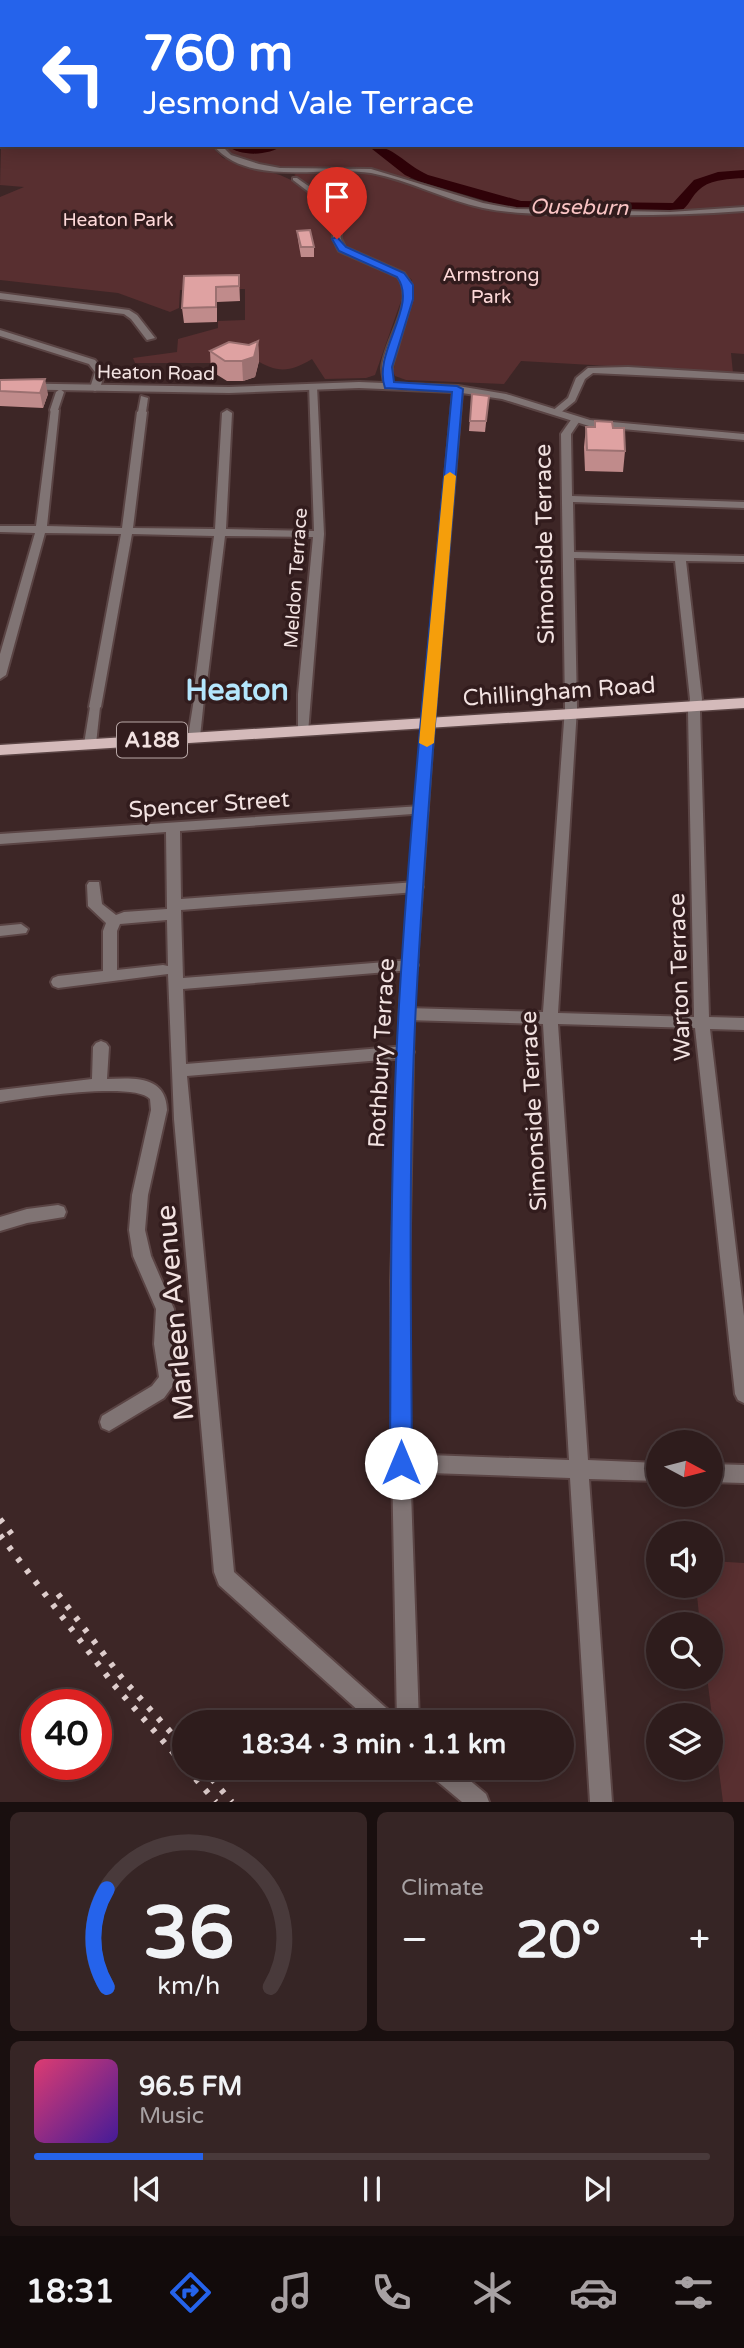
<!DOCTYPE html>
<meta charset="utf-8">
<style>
body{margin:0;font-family:"Varela Round",sans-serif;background:#362525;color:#f1f3f6;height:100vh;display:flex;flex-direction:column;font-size:26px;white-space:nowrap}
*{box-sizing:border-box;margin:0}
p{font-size:23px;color:#a7a1a3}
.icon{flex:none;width:38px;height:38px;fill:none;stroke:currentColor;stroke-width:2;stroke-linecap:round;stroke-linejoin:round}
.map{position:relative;height:1802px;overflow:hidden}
.details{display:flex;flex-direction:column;gap:10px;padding:10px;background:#190f0f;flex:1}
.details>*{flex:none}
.hud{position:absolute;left:0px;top:0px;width:746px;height:147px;box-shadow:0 4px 18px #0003,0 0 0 2px #493a3b;background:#2563eb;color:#fff;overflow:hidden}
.needle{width:46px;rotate:97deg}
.buttons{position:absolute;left:646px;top:1430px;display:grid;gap:14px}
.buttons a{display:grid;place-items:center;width:77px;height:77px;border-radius:50%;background:#2e1c1c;box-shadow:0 4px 18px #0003,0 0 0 2px #493a3b;font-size:35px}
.speed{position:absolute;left:21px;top:1689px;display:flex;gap:14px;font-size:35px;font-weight:700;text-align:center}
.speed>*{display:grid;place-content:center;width:91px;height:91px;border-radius:50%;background:#2e1c1c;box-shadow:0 4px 18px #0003,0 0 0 2px #493a3b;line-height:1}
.speed .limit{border:10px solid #d22;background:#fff;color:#111}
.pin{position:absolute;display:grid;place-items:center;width:60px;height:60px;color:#fff;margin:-72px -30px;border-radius:50% 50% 50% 0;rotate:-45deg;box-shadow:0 0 7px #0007}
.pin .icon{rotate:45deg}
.me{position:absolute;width:77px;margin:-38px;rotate:0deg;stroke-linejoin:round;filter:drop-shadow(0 0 5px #0008)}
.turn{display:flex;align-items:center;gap:24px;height:147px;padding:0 28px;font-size:32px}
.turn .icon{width:91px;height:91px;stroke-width:2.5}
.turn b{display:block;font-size:49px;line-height:60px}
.big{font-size:52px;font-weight:700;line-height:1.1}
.details .tile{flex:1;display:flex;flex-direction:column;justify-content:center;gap:10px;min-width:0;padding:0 24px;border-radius:10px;background:#362525}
.details .dial{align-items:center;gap:0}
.dial svg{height:182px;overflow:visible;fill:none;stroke:#493a3b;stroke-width:7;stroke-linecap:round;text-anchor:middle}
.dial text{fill:#f1f3f6;stroke:none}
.song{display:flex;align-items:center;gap:21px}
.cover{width:84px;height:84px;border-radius:10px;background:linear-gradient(135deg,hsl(340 70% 55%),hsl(260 70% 35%))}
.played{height:7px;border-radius:4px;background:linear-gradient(90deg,#2563eb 25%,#493a3b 25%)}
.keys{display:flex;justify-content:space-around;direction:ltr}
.heat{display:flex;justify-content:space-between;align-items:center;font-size:38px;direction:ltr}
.details .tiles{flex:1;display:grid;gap:10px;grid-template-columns:1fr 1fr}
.tile:last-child{grid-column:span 2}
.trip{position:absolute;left:172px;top:1710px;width:402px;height:70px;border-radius:35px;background:#2e1c1c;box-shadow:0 4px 18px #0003,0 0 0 2px #493a3b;font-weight:700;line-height:70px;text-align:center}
.dock{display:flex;height:112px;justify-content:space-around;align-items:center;background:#120b0b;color:#a7a1a3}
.dock .icon{width:49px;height:49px}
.dock .active{color:#2563eb}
.dock b{font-size:32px;color:#f1f3f6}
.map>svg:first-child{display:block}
</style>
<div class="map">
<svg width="744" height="1802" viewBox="0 0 744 1802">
<rect width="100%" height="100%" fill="#3d2626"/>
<g fill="#582f30">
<path d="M2,112V145H210L223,158L280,175L300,184L328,204L334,214L331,239L335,247L404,280L401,301L375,375L366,378L325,379L312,359C289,373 276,373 253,358L211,363H135L133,358L177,352L178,339L218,328V321L245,320V289L180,290L179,308L170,312L118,293L0,280V197L24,187L0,185Z"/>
<path d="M744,125V207L659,212L598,208L565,210L573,200C520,211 468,188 417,174L408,179C394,175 379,169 365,168C325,166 250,179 223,145H744Z"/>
<path d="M301,171L376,173L484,208L510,213L666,215L744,211V354L731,353L733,373L521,361L504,384L406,380L395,376L393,372L412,295V280L403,271L343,246C339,236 346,229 344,219C340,198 309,185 294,175Z"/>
<polygon points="711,1561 744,1563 744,1802 723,1802 707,1677 710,1676 710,1624 700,1624 696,1586 710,1586"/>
</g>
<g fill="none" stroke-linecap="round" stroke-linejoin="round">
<g fill="#2f0208" fill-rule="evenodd">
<polygon points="0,10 2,11 2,20 0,19"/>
<path d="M226,145H283C269,156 240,157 226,145Z"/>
<path d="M367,145C394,145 404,164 428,175L521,201L673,203L694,180L718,172L744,170V178C730,179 711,179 700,189C690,197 689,209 676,213L520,211L418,181L405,175Z"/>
</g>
<g stroke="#5a4444" stroke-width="4">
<g id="pedestrian">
<path d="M293,178H297C323,197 348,204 340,241L333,239L334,218L331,209L293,180Z"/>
<polygon points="60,389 64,392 58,410 51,412 50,410 56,392"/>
<polygon points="141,396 148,398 146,412 142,415 138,412"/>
<polygon points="199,696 204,699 200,737 194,741 188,737 194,699"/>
<polygon points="95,704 100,707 96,744 90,748 84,744 90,707"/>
</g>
</g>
<g stroke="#5a4444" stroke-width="4">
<g id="minor">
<polygon points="42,0 49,0 50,2 43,2"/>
<polygon points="80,0 89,0 78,2"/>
<polygon points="159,0 168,0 157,2"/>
<polygon points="187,0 193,0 186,2"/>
<polygon points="240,0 246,0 239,2"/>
<polygon points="495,0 527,0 528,1 497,2"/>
<polygon points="615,0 620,0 622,2 614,2"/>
<rect x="722" y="0" width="6" height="2"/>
<rect x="0" y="68" width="2" height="4"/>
<rect x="0" y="94" width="2" height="4"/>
<path d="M213,145H221L231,155L259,164L280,168L371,169L483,203L516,209L670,212L744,207V211C690,215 638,216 584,215C550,214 517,215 483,208C445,200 409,180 371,173C323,165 249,188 213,145Z"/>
<path d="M334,237H340L345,247L404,273L412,285V299L392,367V387L384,385C384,380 382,373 382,368C384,340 416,302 398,277L339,251L333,239Z"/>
<polygon points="0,293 129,310 137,315 155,338 147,340 131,319 124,314 0,299"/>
<polygon points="0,330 95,360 105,372 100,388 95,391 90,388 95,372 89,364 0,336"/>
<polygon points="628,367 744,374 744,380 593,373 585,379 575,401 559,414 551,412 568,398 576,378 588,368"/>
<polygon points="309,384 317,386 324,534 308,733 300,733 298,730 298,694 313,537 225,536 205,699 199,703 193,699 214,536 132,534 101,707 95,711 89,707 121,534 45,533 6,675 0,679 0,654 35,533 0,532 0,526 36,526 51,408 59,410 47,526 122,528 137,412 142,409 147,412 133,528 215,529 222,413 227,410 232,413 226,529 314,531"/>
<path d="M576,416L581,419L571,434L572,496L744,502V508L573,502L574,552L744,556V562L686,561L702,699L700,712L709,1017L744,1018V1030L710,1029L744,1316V1403L738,1400L735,1394L695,1028L558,1024L588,1460L658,1463V1481L589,1479L612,1802H590L570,1478L401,1472L394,1469L392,1463L394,1457L401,1454L569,1460L543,1024L407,1020L402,1018L400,1014L402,1010L407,1008L543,1012L565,708L561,434L573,417ZM574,558L675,561L690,699L688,712L694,1017L558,1013L577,708Z"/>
<path d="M421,806L426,807L428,810L426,813L180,831L181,899L416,882L423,887L416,892L181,910L183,978L411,960L416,961L418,965L416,969L411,970L183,989L186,1064L406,1046L411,1048L414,1052L411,1056L406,1058L187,1076L234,1572L394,1715L398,1722H371L219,1585L214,1572L174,1119L168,974L58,988L53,986L51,982L53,978L58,976L103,971V931L106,923L88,906L87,885L89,882H99L102,904L116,915L124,912L167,909L166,832L0,844V834ZM167,920L168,966L163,965L117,970V931L120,924Z"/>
<polygon points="21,924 28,929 26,933 0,936 0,926"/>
<path d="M101,1041L106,1043L109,1047L107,1079C133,1078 166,1075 167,1110L148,1195L145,1230L151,1256L174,1309L172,1344L178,1371L177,1380L164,1398L109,1431L102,1428L100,1422L102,1416L152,1386L159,1377L154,1344L156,1309L133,1256L129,1230L132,1195L151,1110L150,1099C135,1081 25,1098 0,1102V1090L92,1079L93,1047L96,1043Z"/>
<polygon points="58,1205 64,1207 66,1212 64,1217 27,1223 0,1231 0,1217 27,1209"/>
<polygon points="710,1464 744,1465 744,1483 710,1482"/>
</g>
</g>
<g stroke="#5a4444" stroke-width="4">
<g id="tertiary">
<polygon points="359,382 458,386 506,394 590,420 744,434 744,440 589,426 502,399 462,393 434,722 414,1005 409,1281 410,1463 419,1722 397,1722 392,1463 391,1281 400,1005 422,722 453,392 359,388 229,393 0,389 0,383 229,387"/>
<polygon points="428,1768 455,1768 486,1794 489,1802 462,1802 431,1776"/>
</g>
</g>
<g stroke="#5a4444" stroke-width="3">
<polygon id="primary" points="744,698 744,708 0,755 0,745"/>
</g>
<use href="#pedestrian" fill="#807474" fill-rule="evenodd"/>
<use href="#minor" fill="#807474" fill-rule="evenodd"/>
<use href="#tertiary" fill="#807474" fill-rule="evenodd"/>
<use href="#primary" fill="#d4baba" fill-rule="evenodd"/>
<g stroke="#decdcc" stroke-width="6" stroke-dasharray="4.5 10" stroke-linecap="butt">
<polyline points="0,1519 17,1541"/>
<polyline points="0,1535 114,1685 184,1765"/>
<polyline points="58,1594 122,1678 184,1747"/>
<polyline points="186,1768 216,1802"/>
<polyline points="202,1768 232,1802"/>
</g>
</g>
<g fill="#c08b8b">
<polygon points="297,231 314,247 314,257 301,257 298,240"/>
<polygon points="239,275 240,301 217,302 217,322 184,323 182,308 184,276"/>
<polygon points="258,341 259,361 255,377 243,381 227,381 211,371 210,351 249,345"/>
<polygon points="0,380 48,394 43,408 0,406"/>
<polygon points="472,394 489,396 485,432 469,431"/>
<polygon points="595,421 613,428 625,451 623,472 585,471 584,447 586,427 595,427"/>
</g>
<g fill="#9c7171">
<polygon points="258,341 259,361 255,377 243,381 242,361"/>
<polygon points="45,379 48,394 43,408 40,393"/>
</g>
<g fill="#dfa2a2" stroke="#9c7171" stroke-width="2">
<polygon points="544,0 607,0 608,2 545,2"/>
<polygon points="310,230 314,247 301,247 297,231"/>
<polygon points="239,275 239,286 216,287 216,307 182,308 184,276"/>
<polygon points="258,341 254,357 242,361 225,361 210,351 229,342 249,345"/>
<polygon points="45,379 40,393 0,391 0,380"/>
<polygon points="472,394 489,396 486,421 470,421"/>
<polygon points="595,421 612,422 613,428 624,428 625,451 587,450 586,427 595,427"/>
</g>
<path fill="#2563eb" stroke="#184099" stroke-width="2" d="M337,237L346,247L404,273L413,285V299L392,367L394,382L457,386L463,389C446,594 427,798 416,1004C408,1157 411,1310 412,1463L408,1470L401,1474L393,1470L390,1463C391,1310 390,1157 399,1005C411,800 433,596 452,392L385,388C372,352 419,306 397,277L339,251L332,239Z"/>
<polygon fill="#f59e0b" points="450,472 456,476 434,743 427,747 419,743 444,476"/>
<g text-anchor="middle" stroke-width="7" stroke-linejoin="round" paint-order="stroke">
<g font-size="19" fill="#fdd8d8" stroke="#321c1d">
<text x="118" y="226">Heaton Park</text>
<text x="491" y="281">Armstrong<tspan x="491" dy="22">Park</tspan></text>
</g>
<g font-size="19" fill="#f2e2e1" stroke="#321c1d">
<text transform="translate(156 372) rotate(1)" y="7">Heaton Road</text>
<text transform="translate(295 578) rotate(-86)" y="7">Meldon Terrace</text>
</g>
<g font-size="21" font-style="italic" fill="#fac4c4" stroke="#321c1d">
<text transform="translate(579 207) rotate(1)" y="7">Ouseburn</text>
</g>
<rect fill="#321c1d" stroke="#b8a7a6" stroke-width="2" x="117" y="722.5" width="70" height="35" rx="5"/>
<g font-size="21" font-weight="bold" fill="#f2e2e1">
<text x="152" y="747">A188</text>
</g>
<g font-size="23" fill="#f2e2e1" stroke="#321c1d">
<text transform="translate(544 544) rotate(-91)" y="8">Simonside Terrace</text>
<text transform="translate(559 691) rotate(-4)" y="8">Chillingham Road</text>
<text transform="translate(209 804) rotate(-4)" y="8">Spencer Street</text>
<text transform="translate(679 977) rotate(-92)" y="8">Warton Terrace</text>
<text transform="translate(381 1053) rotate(-87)" y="8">Rothbury Terrace</text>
<text transform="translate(533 1111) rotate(-93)" y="8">Simonside Terrace</text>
</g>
<g font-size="28" fill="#f2e2e1" stroke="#321c1d">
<text transform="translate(174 1313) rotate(-95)" y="10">Marleen Avenue</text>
</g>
<g font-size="30" font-weight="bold" fill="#b4e6fd" stroke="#321c1d">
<text x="237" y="700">Heaton</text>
</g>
</g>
</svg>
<div class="buttons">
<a><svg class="needle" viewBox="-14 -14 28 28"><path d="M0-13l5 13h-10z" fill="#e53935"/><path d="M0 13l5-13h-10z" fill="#a7a1a3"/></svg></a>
<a><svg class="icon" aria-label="sound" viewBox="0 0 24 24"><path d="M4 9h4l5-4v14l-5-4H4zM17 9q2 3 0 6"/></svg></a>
<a><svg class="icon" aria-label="search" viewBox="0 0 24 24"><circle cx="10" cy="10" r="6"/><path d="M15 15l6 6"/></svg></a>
<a><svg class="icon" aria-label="layers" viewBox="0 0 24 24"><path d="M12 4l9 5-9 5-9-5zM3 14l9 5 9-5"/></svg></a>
</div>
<div class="speed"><div class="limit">40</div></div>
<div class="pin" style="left:337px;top:239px;background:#d93025"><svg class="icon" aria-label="arrive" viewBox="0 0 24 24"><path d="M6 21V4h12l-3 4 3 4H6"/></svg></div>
<svg class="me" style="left:401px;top:1463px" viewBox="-20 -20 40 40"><circle r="19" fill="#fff"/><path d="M0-13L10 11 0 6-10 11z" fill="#2563eb"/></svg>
<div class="trip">18:34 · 3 min · 1.1 km</div>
<div class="hud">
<div class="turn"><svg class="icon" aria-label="left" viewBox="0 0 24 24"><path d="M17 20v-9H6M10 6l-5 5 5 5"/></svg><div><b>760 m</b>Jesmond Vale Terrace</div></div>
</div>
</div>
<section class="details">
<div class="tiles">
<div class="tile dial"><svg viewBox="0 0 100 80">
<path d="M14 69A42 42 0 1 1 86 69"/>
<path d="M14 69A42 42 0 0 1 14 26" stroke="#2563eb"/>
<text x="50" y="56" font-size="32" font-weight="700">36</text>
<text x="50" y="72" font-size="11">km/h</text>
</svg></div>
<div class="tile"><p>Climate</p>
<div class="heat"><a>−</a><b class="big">20°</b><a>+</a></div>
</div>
<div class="tile">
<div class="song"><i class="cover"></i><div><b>96.5 FM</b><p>Music</p></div></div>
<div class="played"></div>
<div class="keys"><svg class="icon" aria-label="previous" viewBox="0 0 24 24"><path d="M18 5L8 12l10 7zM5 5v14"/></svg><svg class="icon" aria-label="pause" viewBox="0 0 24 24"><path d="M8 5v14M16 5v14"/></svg><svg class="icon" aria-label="next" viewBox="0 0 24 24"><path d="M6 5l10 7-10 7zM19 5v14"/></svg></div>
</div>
</div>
</section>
<nav class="dock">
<b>18:31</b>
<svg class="icon active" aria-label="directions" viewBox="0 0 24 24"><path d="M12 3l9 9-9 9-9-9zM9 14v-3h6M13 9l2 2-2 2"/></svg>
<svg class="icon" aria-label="music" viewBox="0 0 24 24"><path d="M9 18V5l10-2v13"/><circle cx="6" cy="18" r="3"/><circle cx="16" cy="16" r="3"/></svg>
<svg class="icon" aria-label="phone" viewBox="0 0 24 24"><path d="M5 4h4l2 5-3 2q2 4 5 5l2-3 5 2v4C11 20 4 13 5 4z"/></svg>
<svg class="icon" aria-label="climate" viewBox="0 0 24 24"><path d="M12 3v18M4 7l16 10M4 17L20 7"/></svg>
<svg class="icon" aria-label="car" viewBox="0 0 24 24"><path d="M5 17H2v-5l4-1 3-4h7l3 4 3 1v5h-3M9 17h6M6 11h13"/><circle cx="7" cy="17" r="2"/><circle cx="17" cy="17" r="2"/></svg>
<svg class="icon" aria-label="filters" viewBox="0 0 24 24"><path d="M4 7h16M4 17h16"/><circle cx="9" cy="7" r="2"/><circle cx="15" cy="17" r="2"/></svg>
</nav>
